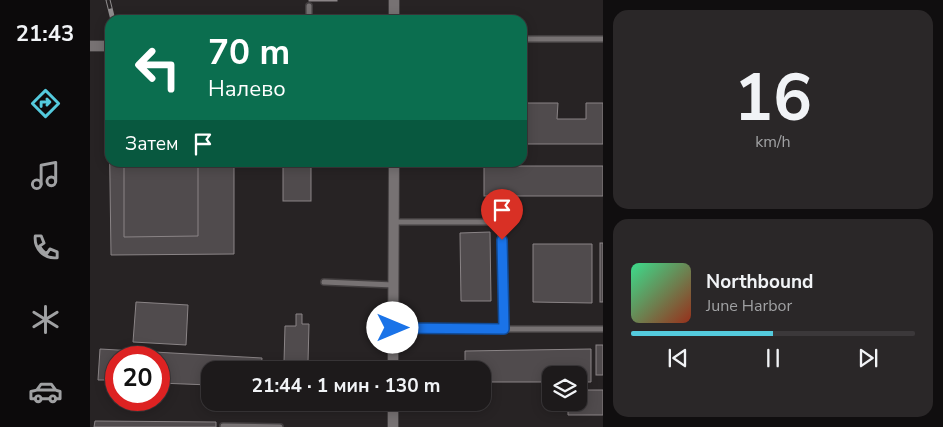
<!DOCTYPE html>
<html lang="ru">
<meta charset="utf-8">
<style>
body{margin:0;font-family:"Nunito Sans",sans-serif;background:#2a2728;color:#f1f3f6;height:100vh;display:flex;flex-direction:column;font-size:19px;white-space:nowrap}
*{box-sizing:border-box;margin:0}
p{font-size:16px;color:#a0a1a3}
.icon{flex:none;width:28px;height:28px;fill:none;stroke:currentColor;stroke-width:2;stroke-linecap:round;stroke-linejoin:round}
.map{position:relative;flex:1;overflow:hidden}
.panel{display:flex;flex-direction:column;gap:10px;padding:10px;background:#100e0f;width:340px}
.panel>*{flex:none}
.banner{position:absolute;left:15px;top:15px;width:422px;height:152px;border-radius:15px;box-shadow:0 2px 12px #0003,0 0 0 1px #3b383a;background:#0b6e4f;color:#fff;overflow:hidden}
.fabs{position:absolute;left:452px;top:366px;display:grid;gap:10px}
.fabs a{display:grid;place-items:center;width:45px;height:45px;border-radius:10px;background:#1d1a1b;box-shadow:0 2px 12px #0003,0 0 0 1px #3b383a;font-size:25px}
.speed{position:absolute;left:15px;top:346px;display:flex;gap:10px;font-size:25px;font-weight:700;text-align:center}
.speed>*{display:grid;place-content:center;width:65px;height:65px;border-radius:50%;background:#1d1a1b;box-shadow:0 2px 12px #0003,0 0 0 1px #3b383a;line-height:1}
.speed .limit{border:8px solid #d22;background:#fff;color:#111}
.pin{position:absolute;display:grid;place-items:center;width:42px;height:42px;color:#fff;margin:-51px -21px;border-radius:50% 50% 50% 0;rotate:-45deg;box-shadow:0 0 5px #0007}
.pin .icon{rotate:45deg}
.me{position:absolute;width:55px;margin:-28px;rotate:90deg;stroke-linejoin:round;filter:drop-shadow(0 0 4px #0008)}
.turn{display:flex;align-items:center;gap:18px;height:105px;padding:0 20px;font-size:22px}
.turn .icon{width:65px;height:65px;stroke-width:2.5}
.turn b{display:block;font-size:35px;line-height:42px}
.then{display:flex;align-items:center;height:48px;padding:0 20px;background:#0003;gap:10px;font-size:19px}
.panel .widget{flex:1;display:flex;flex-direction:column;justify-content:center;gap:8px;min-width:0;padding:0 18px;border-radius:15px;background:#2a2728}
.panel .dial{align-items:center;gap:0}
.dial b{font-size:65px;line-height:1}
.song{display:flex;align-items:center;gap:15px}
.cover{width:60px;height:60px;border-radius:8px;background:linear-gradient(135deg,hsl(150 70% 55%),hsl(10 70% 35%))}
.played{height:5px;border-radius:2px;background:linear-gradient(90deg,#54cadd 50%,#3b383a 50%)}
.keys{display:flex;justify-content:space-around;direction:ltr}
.trip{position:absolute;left:111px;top:361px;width:290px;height:50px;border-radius:15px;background:#1d1a1b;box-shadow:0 2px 12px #0003,0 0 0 1px #3b383a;font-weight:700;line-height:50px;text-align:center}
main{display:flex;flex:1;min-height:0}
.tabs{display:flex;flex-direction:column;width:90px;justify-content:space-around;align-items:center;background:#0c0a0b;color:#a0a1a3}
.tabs .icon{width:35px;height:35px}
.tabs .active{color:#54cadd}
.tabs b{font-size:22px;color:#f1f3f6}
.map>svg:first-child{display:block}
</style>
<main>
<nav class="tabs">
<b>21:43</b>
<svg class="icon active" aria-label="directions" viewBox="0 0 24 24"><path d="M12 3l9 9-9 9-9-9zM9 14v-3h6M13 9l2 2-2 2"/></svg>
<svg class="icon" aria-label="music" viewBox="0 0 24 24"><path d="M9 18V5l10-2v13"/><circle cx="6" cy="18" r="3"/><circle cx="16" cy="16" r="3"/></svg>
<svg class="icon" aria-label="phone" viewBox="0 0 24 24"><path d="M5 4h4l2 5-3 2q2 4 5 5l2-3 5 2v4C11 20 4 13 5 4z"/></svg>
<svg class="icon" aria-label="climate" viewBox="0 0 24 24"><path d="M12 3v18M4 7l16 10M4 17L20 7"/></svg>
<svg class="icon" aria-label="car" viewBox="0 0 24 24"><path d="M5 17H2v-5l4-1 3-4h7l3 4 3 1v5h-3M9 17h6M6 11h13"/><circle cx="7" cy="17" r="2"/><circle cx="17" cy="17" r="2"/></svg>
</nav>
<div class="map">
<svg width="513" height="427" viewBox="0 0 513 427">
<rect width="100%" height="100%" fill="#272324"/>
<g fill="#504b4d" stroke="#8a8486">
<rect x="219" y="0" width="28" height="1"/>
<polygon points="432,103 468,103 467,119 496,119 496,103 513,103 513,144 432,144"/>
<polygon points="19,110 20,162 144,162 144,254 21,255"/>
<polygon points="34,162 108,162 108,236 34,237"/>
<rect x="193" y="162" width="28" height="39"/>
<rect x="394" y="166" width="119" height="30"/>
<polygon points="400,232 401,301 371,301 370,233"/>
<rect x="510" y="243" width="3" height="59"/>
<polygon points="443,244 502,244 502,303 443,302"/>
<polygon points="46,302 98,305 96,345 43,342"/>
<polygon points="206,314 212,314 212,324 219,324 218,362 194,362 195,326 206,326"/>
<rect x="506" y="345" width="7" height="30"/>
<polygon points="10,349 172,358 171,370 120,370 120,385 69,383 69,358 26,358 26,380 8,380"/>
<polygon points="501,349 501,382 489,382 489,375 461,375 461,382 392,382 392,370 375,370 375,351"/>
<polygon points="489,390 513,390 513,415 478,415 478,402 489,402"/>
<polygon points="5,421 126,422 126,427 4,427"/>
</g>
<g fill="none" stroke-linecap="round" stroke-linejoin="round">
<g stroke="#433f40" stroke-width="8">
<g id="service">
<polyline points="219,6 219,20"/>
<polyline points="432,39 513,39"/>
<polyline points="234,282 303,285"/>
<polyline points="303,328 414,329 411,222 304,222"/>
<polyline points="414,329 513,329"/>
<polyline points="133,426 190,427"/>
</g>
</g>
<g stroke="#433f40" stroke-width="12">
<g id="minor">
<polyline points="304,20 304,0"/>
<polyline points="0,46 20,46"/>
<polyline points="303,370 304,162"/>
<polyline points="303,427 303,402"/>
</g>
</g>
<use href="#service" stroke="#777273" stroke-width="5"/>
<use href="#minor" stroke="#777273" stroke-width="10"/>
<g stroke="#908d8e" stroke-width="5">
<polyline id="rail" points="18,0 23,20"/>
</g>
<use href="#rail" stroke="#272324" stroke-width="3" stroke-dasharray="9" stroke-linecap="butt"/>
</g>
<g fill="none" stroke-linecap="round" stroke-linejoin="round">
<g stroke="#114b97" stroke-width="12">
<polyline id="route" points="303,328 414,329 412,240"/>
</g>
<use href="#route" stroke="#1a73e8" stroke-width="9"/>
</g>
</svg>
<div class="fabs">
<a><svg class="icon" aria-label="layers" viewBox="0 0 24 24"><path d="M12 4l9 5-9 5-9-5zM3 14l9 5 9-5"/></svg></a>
</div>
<div class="speed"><div class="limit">20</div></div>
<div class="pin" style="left:412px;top:240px;background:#d93025"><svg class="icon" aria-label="arrive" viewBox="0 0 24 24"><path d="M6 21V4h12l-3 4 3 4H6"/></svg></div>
<svg class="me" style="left:303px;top:328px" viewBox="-20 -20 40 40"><circle r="19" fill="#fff"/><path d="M0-13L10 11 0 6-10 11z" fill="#1a73e8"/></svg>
<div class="trip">21:44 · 1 мин · 130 m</div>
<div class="banner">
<div class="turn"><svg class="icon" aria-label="left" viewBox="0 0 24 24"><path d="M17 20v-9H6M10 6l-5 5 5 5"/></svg><div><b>70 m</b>Налево</div></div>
<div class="then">Затем<svg class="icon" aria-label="arrive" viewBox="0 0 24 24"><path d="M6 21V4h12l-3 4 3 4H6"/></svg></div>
</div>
</div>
<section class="panel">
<div class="widget dial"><b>16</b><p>km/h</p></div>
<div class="widget">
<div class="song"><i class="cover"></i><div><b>Northbound</b><p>June Harbor</p></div></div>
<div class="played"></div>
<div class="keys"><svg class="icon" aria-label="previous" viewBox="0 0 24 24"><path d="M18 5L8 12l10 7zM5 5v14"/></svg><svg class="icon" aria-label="pause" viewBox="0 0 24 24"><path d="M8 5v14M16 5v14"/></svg><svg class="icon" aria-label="next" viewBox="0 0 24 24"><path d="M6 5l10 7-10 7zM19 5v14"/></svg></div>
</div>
</section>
</main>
